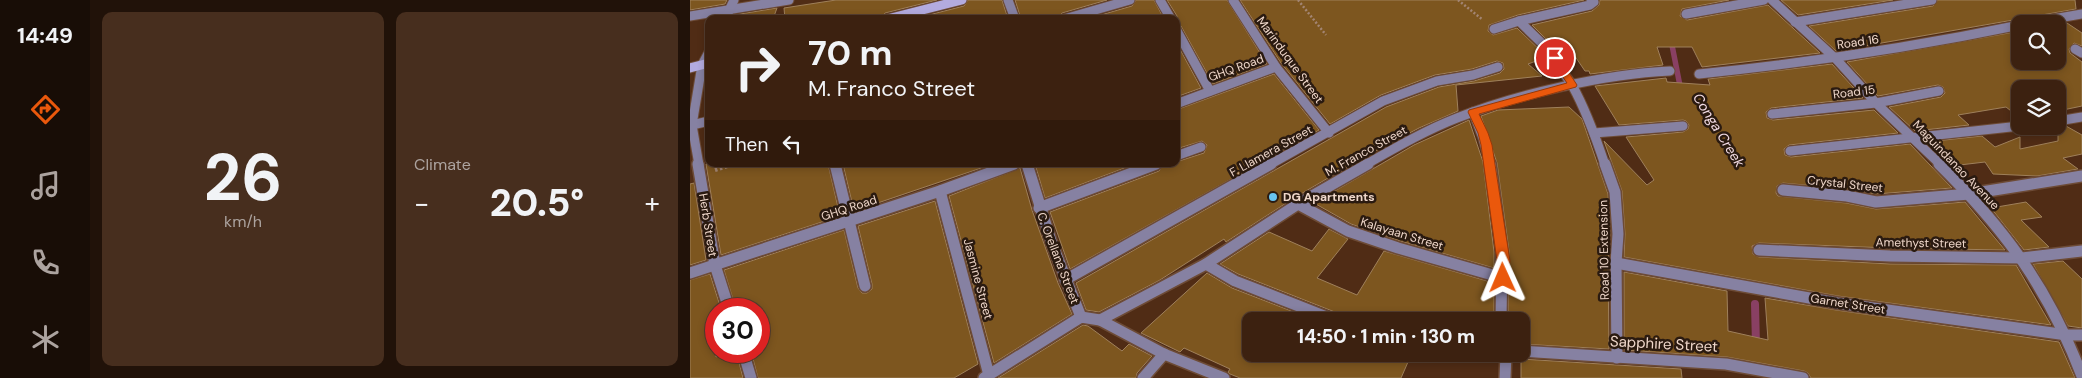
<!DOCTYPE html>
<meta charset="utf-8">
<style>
body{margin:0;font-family:"DM Sans",sans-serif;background:#472e1e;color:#f1f3f6;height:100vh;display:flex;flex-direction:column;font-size:19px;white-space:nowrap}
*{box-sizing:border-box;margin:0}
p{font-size:16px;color:#aca39f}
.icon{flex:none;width:28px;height:28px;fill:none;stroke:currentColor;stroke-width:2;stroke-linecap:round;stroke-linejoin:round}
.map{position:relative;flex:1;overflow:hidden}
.sheet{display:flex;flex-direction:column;gap:12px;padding:12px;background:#211209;width:600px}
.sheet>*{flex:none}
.guide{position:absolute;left:15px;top:15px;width:475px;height:152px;border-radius:10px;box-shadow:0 2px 8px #0003,0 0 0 1px #553e30;background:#3c2110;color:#f1f3f6;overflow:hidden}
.fabs{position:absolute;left:1321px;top:15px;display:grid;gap:10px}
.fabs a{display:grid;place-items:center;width:55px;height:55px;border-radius:10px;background:#3c2110;box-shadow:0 2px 8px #0003,0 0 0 1px #553e30;font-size:25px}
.speed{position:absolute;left:15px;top:298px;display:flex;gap:10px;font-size:25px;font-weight:700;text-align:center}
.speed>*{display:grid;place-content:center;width:65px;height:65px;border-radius:50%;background:#3c2110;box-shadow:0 2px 8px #0003,0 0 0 1px #553e30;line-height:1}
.speed .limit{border:8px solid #d22;background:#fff;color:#111}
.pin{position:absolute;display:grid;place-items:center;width:42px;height:42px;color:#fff;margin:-21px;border:2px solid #fff;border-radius:50%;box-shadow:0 1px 5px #0007}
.me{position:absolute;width:55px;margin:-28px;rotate:359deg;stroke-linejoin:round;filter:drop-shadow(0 0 4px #0008)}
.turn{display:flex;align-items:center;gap:18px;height:105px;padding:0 20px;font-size:22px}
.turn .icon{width:65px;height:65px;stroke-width:2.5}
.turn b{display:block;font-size:35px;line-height:42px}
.then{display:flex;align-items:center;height:48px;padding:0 20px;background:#0003;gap:10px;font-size:19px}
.big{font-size:38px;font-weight:800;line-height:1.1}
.sheet .tile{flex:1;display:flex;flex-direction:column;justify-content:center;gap:8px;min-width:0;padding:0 18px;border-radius:10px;background:#472e1e}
.sheet .dial{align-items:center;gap:0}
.dial b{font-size:65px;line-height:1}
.heat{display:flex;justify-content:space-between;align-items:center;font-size:28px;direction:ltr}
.sheet .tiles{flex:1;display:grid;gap:12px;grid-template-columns:repeat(2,1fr)}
.trip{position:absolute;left:552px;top:312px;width:288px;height:50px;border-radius:10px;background:#3c2110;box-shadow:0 2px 8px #0003,0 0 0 1px #553e30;font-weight:800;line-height:50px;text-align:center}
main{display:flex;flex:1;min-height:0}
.dock{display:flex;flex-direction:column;width:90px;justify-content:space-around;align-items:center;background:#180d06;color:#aca39f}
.dock .icon{width:35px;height:35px}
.dock .current{color:#ea580c}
.dock b{font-size:22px;color:#f1f3f6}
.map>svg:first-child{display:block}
</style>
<main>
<nav class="dock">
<b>14:49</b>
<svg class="icon current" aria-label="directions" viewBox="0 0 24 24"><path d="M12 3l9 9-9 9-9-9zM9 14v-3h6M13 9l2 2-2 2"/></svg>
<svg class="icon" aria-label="music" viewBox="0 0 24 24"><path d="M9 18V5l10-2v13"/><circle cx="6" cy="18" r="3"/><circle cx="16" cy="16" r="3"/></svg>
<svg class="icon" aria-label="phone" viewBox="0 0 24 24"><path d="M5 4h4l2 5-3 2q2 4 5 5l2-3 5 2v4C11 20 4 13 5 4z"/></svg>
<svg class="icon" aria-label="climate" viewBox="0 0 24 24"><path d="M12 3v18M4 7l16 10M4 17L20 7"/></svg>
</nav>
<section class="sheet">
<div class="tiles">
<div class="tile dial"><b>26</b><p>km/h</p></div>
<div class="tile"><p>Climate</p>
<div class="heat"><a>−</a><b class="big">20.5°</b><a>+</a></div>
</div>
</div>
</section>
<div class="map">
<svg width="1392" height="378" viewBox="0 0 1392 378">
<rect width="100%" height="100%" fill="#502c15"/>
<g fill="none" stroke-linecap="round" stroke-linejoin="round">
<polyline stroke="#894063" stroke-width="5.5" points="981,40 991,91"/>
<g stroke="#894063" stroke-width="8">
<polyline points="1062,236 1064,263"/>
<polyline points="1065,304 1066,346"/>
</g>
</g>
<g fill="#7d561f" stroke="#9f805b">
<polygon points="0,0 37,0 35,4 0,10"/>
<polygon points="146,0 247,0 195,13 191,19 95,19 94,8"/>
<polygon points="278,0 312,0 318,19 223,19 274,6"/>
<polygon points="325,0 417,0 372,13 368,19 331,19"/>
<polygon points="446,0 464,0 474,19 397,19 442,6"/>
<polygon points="477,0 537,0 577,64 523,84 491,26 486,23 487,16"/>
<polygon points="550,0 894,0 828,15 799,25 798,31 803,35 827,28 857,57 838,64 852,76 766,85 768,111 729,128 674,157 604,198 536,242 534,239 470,280 409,312 396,310 386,283 696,107 749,87 784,81 810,73 814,69 813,63 807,61 782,69 745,75 691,95 640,124 591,63"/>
<polygon points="910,0 1039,0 992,9 990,16 997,20 1078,5 1130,53 1012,67 1002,47 967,47 973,65 900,74 899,71 895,71 880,49 870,53 842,25 902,11 909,5"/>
<polygon points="1091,0 1203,0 1108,15"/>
<polygon points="1248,0 1385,0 1386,9 1146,51 1119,26 1243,6"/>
<polygon points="87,8 83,19 42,19 44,15"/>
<polygon points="1377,23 1392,33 1392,46 1384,43 1379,49 1380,53 1392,62 1392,106 1368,111 1368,89 1330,89 1330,118 1316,107 1268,115 1279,125 1225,131 1199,107 1251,97 1255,93 1253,87 1248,85 1188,96 1157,62 1330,31 1330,61 1368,61 1368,25"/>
<polygon points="486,42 511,88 486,97"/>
<polygon points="1142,64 1173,98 1081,108 1076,112 1077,118 1083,120 1184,110 1208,133 1099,145 1094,149 1095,155 1101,157 1220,144 1262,188 1186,194 1158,189 1093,183 1087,186 1086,193 1088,196 1156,203 1186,209 1275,202 1315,250 1200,248 1069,243 1062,246 1063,254 1069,257 1200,264 1326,265 1361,325 1148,296 934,257 935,234 932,191 914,141 957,185 964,180 936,137 993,132 998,129 999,125 996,121 993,120 929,125 905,86 976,78 977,82 1020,85 1018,79"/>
<polygon points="584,74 629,130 380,269 360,212 469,171 473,164 486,164 486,162 514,153 517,145 512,141 486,149 486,110"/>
<polygon points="879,107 892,119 918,194 920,234 918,263 919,349 831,344 831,321 818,321 819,251 807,163 791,116 808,110"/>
<polygon points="779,120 793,162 804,252 804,268 710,241 661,224 624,203 724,145"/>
<polygon points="1376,126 1392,135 1392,154 1373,158 1388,169 1347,176 1303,174 1295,162 1261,166 1236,142 1292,136 1305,147 1330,137 1330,149 1368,141 1368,127"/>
<polygon points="16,164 138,164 150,216 31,255"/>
<polygon points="153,164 303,164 164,211"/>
<polygon points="345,164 445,164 355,198"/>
<polygon points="330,168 342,210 368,283 382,314 304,363 259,196"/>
<polygon points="4,183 16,260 0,265 0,184"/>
<polygon points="245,201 288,364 264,378 68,378 61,351 69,351 69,309 46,309 34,270 154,230 168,288 172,293 177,293 182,289 182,284 168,226"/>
<polygon points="1336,202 1352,217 1331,220 1359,247 1334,250 1301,208"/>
<polygon points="639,229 658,239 627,278 667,295 694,251 804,283 804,321 733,321 707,315 704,321 654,321 650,314 548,274 530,264 579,232 622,251"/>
<polygon points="1373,261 1392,279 1392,328 1378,326 1343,264"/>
<polygon points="934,272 1037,291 1038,331 1078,340 1075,298 1146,310 1369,342 1385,378 1121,378 1118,373 1114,371 1037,357 934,350"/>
<polygon points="517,273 542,288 627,321 561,321 561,354 696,354 718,362 711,378 550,378 540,374 538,372 540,369 494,348 490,352 451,333"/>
<polygon points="20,274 31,309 26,309 26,357 40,351 46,351 53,378 0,378 0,280"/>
<polygon points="393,325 398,326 432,351 439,344 462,356 447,373 446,378 308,378"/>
<polygon points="831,359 991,369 992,378 831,378"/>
</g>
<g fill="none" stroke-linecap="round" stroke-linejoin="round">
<g stroke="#6d4b36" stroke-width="11">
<polyline id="lane" points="1385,49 1392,53"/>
</g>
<g stroke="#6d4b36" stroke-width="11">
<g id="street-far1">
<polyline points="318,0 325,19"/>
<polyline points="470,0 481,19"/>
<polyline points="543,0 586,67 639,133"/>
<polyline points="1082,0 1146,59 1187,104 1251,165"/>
<polyline points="996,14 1074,0"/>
<polyline points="0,16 99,0"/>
<polyline points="35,19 44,0"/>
<polyline points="374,19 440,0"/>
<path d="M829,21L864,55C867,67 876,75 882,85C896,110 906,138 915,165"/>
<polyline points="1105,22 1242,0"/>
<polyline points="1334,24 1392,14"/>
<polyline points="486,29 520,91"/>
<polyline points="804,29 829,21 900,5 904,2 901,0"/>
<path d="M1009,74C1117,63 1224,47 1330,25"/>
<polyline points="486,104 586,67"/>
<polyline points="783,112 793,138 800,165"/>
<polyline points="1082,114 1186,103 1249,91"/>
<polyline points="1368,121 1392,117"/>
<polyline points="2,125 19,121"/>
<polyline points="904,133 993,126"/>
<polyline points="1100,151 1330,126"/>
<polyline points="486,156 511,147"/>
<polyline points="9,165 2,125 12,65 19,52"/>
<polyline points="321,165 324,164"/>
<polyline points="463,165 466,164"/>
<polyline points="579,165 693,101 747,81 783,75 808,67"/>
<path d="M675,165C705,148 736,130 767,118C828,94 915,74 980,71"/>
</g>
</g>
<g stroke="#6d4b36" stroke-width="14">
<g id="street">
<polyline points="8,164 25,265 39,309"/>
<polyline points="145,164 175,286"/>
<polyline points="337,164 361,241 391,317"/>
<polyline points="800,164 812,252 811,321"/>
<polyline points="915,164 925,192 928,234 926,263 927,358"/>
<path d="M1249,164C1315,229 1359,289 1392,376"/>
<polyline points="1093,190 1157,196 1186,202 1279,194 1392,176"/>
<polyline points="250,191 299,375"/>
<polyline points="608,204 658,231 708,248 813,278"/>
<polyline points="349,208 466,164"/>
<polyline points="1069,250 1200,256 1332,258 1392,251"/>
<polyline points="926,263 1147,303 1377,335 1392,335"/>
<polyline points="516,264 545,281 647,321"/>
<polyline points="0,273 250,191 324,164"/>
<polyline points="375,280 581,164"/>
<polyline points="410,320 516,264 608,204 678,164"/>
<polyline points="53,351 61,378"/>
<polyline points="831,351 1036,364 1113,378"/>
<polyline points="294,378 391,317 410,320 474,354 534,378"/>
<polyline points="453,378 474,354"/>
<polyline points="815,378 816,354"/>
</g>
</g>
<g stroke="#6d4b36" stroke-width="11">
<g id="secondary">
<polyline points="197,19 272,0"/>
<polyline points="0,68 19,63"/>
</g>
</g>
<g stroke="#a38573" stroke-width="2.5" stroke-dasharray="2 2" stroke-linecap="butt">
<polyline points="608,0 636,35"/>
<polyline points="768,0 793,20"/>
<polyline points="41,165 45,164"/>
</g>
<polyline stroke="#a38573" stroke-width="4" stroke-dasharray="2.5 2.5" stroke-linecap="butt" points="25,170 45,164"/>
<use href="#lane" stroke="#8681a2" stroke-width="9"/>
<use href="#street-far1" stroke="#8681a2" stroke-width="9"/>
<use href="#street" stroke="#8681a2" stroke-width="11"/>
<use href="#secondary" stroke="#b3abdf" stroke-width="9"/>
</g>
<polygon fill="#ea580c" stroke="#983908" points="865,55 868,56 887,85 886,87 789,114 798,133 802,145 820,261 817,281 808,281 807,278 807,261 791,145 788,133 778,112 779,110 877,83 860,58"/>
<circle fill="#68c4f0" stroke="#2a1a10" stroke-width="2" cx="583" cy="197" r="5"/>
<g text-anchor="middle" stroke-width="5" stroke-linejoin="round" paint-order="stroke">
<g font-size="12" fill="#efd7ca" stroke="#2a1a10">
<text transform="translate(1168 42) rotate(-8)" y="4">Road 16</text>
<text transform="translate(600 60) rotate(54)" y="4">Marinduque Street</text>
<text transform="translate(546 68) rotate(-20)" y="4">GHQ Road</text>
<text transform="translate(1164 92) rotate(-7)" y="4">Road 15</text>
<text transform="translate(581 151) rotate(-29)" y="4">F. Llamera Street</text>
<text transform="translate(676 151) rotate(-29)" y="4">M. Franco Street</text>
<text transform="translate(1266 165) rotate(46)" y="4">Maguindanao Avenue</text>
<text transform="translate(1155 184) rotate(6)" y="4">Crystal Street</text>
<text transform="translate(159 208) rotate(-18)" y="4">GHQ Road</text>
<text transform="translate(18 225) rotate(81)" y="4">Herb Street</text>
<text transform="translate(712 234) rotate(17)" y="4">Kalayaan Street</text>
<text transform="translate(1231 243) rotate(1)" y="4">Amethyst Street</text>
<text transform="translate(914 250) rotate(-91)" y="4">Road 10 Extension</text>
<text transform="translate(368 258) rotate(69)" y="4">C. Orellana Street</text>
<text transform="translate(288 279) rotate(75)" y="4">Jasmine Street</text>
<text transform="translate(1158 304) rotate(9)" y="4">Garnet Street</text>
</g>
<g font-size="12" font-weight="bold" fill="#efd7ca" stroke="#2a1a10" text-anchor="start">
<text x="593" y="201">DG Apartments</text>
</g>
<g font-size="14" font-style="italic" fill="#f3dce5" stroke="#2a1a10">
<text transform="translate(1029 130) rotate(58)" y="5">Conga Creek</text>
</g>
<g font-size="15" fill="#efd7ca" stroke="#2a1a10">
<text transform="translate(974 344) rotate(3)" y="5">Sapphire Street</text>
</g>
</g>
</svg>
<div class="fabs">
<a><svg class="icon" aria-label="search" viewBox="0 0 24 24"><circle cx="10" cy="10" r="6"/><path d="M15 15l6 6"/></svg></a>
<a><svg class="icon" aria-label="layers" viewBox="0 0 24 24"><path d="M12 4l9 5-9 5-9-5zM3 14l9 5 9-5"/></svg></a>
</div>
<div class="speed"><div class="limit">30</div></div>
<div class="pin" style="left:865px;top:58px;background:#d93025"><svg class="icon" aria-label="arrive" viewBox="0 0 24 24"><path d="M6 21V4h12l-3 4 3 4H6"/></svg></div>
<svg class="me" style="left:813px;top:278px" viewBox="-20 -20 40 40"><path d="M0-17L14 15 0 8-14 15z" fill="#ea580c" stroke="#fff" stroke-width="4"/></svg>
<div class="trip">14:50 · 1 min · 130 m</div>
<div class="guide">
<div class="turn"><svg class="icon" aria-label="right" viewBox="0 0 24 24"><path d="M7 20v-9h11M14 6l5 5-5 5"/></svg><div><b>70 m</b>M. Franco Street</div></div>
<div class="then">Then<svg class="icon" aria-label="left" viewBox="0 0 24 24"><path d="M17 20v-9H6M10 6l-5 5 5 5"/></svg></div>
</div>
</div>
</main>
